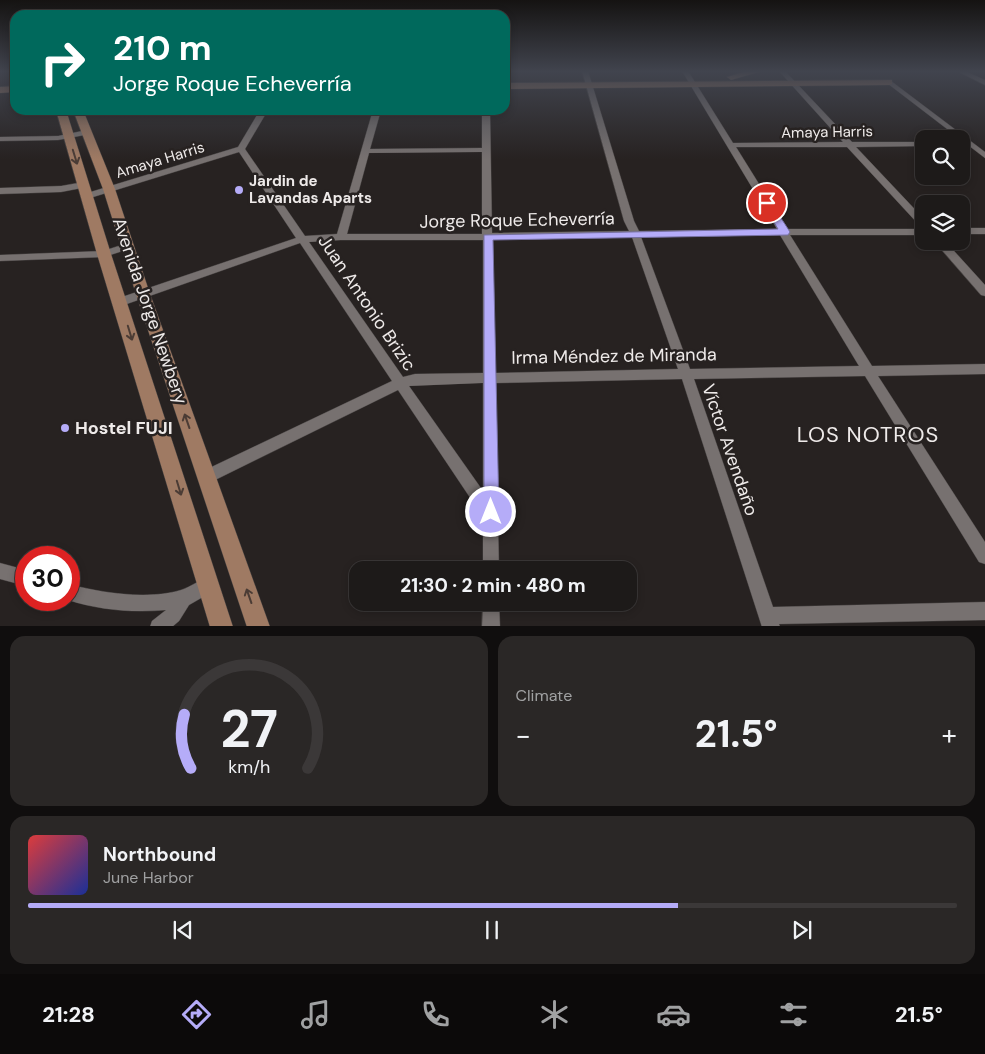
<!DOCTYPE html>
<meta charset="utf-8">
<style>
body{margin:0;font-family:"DM Sans",sans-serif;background:#2a2726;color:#f1f3f6;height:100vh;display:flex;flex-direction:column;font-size:19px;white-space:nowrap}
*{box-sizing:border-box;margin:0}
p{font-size:16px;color:#a0a1a2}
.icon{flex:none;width:28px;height:28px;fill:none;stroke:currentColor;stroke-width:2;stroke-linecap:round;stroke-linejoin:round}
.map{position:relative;height:626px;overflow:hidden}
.panel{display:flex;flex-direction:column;gap:10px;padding:10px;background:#100e0e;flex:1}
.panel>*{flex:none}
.hud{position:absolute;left:10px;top:10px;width:500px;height:105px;border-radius:15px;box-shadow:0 2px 8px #0003,0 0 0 1px #3b3838;background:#00695c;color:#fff;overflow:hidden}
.controls{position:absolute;left:915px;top:130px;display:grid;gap:10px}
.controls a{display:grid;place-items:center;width:55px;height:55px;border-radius:10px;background:#1d1a19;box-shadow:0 2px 8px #0003,0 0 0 1px #3b3838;font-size:25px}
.speed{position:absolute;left:15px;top:546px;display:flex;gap:10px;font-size:25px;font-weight:700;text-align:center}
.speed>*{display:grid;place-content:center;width:65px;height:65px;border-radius:50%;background:#1d1a19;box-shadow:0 2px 8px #0003,0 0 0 1px #3b3838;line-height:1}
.speed .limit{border:8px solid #d22;background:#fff;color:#111}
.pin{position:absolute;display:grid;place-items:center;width:42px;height:42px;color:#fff;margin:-21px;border:2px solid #fff;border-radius:50%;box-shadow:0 1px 5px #0007}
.me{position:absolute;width:55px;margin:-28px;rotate:0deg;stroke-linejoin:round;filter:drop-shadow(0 0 4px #0008)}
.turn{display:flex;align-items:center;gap:18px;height:105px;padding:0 20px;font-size:22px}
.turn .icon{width:65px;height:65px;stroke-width:2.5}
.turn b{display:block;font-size:35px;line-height:42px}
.big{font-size:38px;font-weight:700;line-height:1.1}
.panel .tile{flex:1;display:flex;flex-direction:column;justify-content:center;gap:8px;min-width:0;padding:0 18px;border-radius:15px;background:#2a2726}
.panel .dial{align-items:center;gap:0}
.dial svg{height:130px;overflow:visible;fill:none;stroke:#3b3838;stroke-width:7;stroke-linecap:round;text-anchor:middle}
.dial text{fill:#f1f3f6;stroke:none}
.song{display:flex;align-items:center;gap:15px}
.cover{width:60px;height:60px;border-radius:8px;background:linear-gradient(135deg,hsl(0 70% 55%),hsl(230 70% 35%))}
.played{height:5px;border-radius:2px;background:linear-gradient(90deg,#b5acf8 70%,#3b3838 70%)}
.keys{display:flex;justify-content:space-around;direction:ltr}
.heat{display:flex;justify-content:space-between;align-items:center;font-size:28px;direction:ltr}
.panel .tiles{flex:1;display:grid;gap:10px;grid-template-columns:1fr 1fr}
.tile:last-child{grid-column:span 2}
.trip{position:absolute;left:349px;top:561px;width:288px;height:50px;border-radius:15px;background:#1d1a19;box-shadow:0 2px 8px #0003,0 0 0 1px #3b3838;font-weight:700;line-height:50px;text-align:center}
.dock{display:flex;height:80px;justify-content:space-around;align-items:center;background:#0c0a0a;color:#a0a1a2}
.dock .icon{width:35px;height:35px}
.dock .active{color:#b5acf8}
.dock b{font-size:22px;color:#f1f3f6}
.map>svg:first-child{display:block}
</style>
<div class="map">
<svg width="985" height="627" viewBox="0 0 985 627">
<rect width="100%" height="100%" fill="#272221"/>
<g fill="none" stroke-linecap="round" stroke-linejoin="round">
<g stroke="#454140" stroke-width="1">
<g id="street">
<path d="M582,71H588L634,221L639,231L777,229L682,71H688L733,143L843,142L779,71H785L852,142H924V146L856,147L924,219V228L921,227L847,147H736L787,229H924V235H790L872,366L985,364V374L878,376L985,542V564L979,562L865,376L694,379L773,607L985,602V620L779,624L780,627H762L682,379L495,383L499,570H483V514L475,505L398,390L211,482L206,484L201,482L199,477L201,472L392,381L300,243L124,305H116L114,302L116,299L296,238L239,152L90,198H84V194L238,147L260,110H268L245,149L305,236L337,234L373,110H381L370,149L482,148V110H490L492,233L629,231L624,221ZM482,152V234H347L369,153ZM780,235L859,366L690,369L641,237ZM632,237L678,369L495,373L492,240ZM341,240H483V373L415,374L403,377L309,242ZM483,383V491L409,386Z"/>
<polygon points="957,71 965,71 985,80 985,85"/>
<polygon points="887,81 891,81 985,152 985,158 887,83"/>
<polygon points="87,130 90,130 90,134 58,140 0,141 0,137 58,136"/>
<polygon points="84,182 88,185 87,187 61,192 0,194 0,188 61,186"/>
<rect x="961" y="228" width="24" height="6"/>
<polygon points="934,241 945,241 985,285 985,296 981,295"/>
<polygon points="128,243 133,246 132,248 104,257 0,261 0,255 103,251"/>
<polygon points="0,563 26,570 26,586 0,579"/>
<path d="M209,576L215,578L217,584L215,590L189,605L179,621L172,627H150L152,621L166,610C133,613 99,610 68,600L69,584C101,593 149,600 181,590C191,587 199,580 209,576Z"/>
<polygon points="483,602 499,602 500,627 482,627"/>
</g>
</g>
<g stroke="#454140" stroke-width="1">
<g id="secondary">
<polygon points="747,71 762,71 731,80 727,77"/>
<polygon points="892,80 892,84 889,85 505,89 505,83"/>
<polygon points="15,86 15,92 0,93 0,87"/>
<polygon points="56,110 66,110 111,254 233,627 210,627 97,254"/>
<polygon points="73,110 83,110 115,189 150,294 270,627 247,627 136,294 103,189"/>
</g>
</g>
<use href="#street" fill="#777170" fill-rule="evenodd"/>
<use href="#secondary" fill="#9f7a63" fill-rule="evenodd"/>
</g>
<defs><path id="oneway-shaft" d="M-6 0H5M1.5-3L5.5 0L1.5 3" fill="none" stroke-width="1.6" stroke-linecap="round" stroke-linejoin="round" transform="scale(1.25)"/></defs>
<g stroke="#4b3c35">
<use href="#oneway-shaft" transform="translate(75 157) rotate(73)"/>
<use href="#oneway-shaft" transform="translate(130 333) rotate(73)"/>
<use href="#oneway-shaft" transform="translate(187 421) rotate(-109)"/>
<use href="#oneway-shaft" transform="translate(179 488) rotate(73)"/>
<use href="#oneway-shaft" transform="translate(249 596) rotate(-109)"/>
</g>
<linearGradient id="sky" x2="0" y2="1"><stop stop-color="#151312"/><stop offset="0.45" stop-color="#41444e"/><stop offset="1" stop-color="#41444e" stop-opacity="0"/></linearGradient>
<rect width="985" height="159" fill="url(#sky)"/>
<polygon fill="#b5acf8" stroke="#7670a1" points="764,201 770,201 790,232 788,235 493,240 499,512 497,518 491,520 486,518 484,512 484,235 778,229 762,203"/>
<g fill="#b5acf8" stroke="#272221" stroke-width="2">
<circle cx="239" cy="190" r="5"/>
<circle cx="65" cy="428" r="5"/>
</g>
<g text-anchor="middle" stroke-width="5" stroke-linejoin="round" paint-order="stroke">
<g font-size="15" fill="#eeeae9" stroke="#272221">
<text transform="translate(827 132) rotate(-1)" y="5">Amaya Harris</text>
<text transform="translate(160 160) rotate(-17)" y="5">Amaya Harris</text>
</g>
<g font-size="15" font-weight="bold" fill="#eeeae9" stroke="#272221" text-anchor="start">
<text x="249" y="186">Jardin de<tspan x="249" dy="17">Lavandas Aparts</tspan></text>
</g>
<g font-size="18" fill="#eeeae9" stroke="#272221">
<text transform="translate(517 220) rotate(-1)" y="6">Jorge Roque Echeverría</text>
<text transform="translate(367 303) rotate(56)" y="6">Juan Antonio Brizic</text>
<text transform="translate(150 311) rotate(71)" y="6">Avenida Jorge Newbery</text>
<text transform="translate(614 356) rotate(-1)" y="6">Irma Méndez de Miranda</text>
<text transform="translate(730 450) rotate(71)" y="6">Víctor Avendaño</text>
</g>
<g font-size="18" font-weight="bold" fill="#eeeae9" stroke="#272221" text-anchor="start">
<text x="75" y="434">Hostel FUJI</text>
</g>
<g font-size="22" letter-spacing="1" fill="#eeeae9" stroke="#272221">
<text x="868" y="442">LOS NOTROS</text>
</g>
</g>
</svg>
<div class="controls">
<a><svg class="icon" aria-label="search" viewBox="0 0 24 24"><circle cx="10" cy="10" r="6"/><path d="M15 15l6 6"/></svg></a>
<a><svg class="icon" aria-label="layers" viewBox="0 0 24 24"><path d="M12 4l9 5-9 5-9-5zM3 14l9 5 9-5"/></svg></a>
</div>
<div class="speed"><div class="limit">30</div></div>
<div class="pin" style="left:767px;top:203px;background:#d93025"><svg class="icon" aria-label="arrive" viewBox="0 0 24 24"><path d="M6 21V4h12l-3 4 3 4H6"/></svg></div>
<svg class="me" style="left:491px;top:512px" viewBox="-20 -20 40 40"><circle r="17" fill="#b5acf8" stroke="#fff" stroke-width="3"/><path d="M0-11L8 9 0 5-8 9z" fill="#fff"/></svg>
<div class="trip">21:30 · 2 min · 480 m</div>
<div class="hud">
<div class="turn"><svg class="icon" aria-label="right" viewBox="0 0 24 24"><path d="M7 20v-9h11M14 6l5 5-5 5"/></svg><div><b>210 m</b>Jorge Roque Echeverría</div></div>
</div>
</div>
<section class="panel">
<div class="tiles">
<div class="tile dial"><svg viewBox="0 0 100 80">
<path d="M14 69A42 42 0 1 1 86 69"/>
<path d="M14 69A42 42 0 0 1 10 36" stroke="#b5acf8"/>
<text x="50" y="56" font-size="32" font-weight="700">27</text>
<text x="50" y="72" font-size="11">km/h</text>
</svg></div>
<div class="tile"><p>Climate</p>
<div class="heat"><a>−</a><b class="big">21.5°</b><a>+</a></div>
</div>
<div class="tile">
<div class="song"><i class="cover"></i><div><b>Northbound</b><p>June Harbor</p></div></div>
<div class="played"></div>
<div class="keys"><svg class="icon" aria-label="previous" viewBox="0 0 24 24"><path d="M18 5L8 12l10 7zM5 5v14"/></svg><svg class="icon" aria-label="pause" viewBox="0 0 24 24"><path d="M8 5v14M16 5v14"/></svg><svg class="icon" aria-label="next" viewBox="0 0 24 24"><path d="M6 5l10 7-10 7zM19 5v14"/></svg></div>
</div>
</div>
</section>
<nav class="dock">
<b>21:28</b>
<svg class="icon active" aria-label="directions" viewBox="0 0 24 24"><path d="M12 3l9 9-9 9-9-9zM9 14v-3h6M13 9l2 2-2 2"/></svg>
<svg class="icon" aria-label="music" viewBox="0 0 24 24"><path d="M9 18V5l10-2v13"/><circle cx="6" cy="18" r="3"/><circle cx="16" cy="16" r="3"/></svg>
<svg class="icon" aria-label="phone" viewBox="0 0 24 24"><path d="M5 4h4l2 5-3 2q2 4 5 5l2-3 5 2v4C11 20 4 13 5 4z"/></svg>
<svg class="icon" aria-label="climate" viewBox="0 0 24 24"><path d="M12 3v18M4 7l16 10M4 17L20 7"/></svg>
<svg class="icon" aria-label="car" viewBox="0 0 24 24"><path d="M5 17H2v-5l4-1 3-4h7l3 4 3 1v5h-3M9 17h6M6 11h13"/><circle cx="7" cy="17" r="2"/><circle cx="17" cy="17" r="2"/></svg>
<svg class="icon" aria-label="filters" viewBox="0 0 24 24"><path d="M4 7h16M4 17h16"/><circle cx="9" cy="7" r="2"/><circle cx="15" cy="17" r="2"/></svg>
<b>21.5°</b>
</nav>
